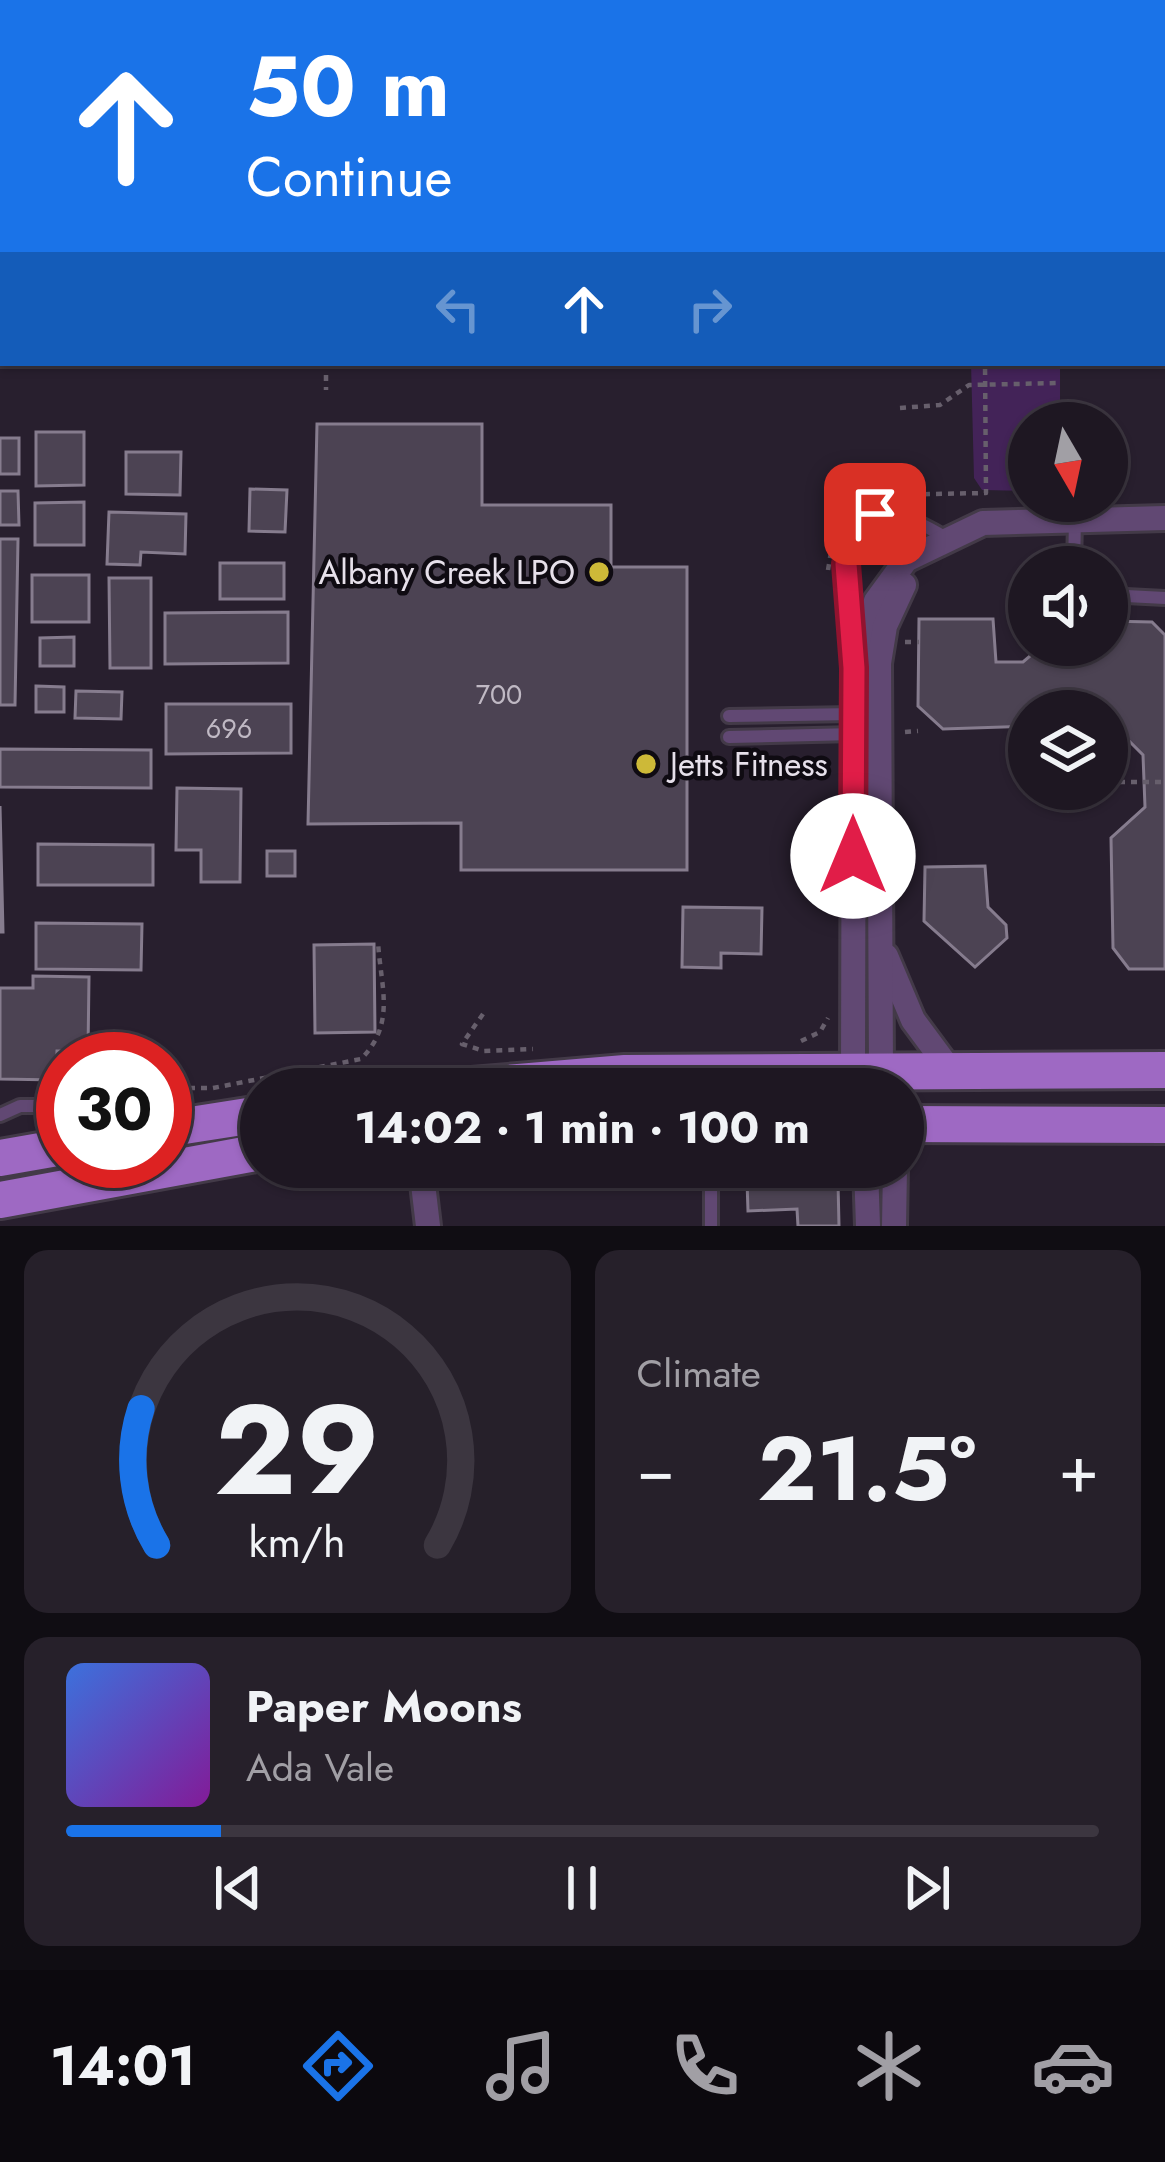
<!DOCTYPE html>
<meta charset="utf-8">
<style>
body{margin:0;font-family:Jost,sans-serif;background:#26202a;color:#f1f3f6;height:100vh;display:flex;flex-direction:column;font-size:45px;white-space:nowrap}
*{box-sizing:border-box;margin:0}
p{font-size:39px;color:#a19fa5}
.icon{flex:none;width:66px;height:66px;fill:none;stroke:currentColor;stroke-width:2;stroke-linecap:round;stroke-linejoin:round}
.map{position:relative;height:1226px;overflow:hidden}
.side{display:flex;flex-direction:column;gap:24px;padding:24px;background:#100d13;flex:1}
.side>*{flex:none}
.banner{position:absolute;left:0px;top:0px;width:1167px;height:366px;box-shadow:0 3px 9px #0004,0 0 0 3px #3c3640;background:#1a73e8;color:#fff;overflow:hidden}
.needle{width:78px;rotate:171deg}
.buttons{position:absolute;left:1008px;top:402px;display:grid;gap:24px}
.buttons a{display:grid;place-items:center;width:120px;height:120px;border-radius:50%;background:#1e1722;box-shadow:0 3px 9px #0004,0 0 0 3px #3c3640;font-size:60px}
.speed{position:absolute;left:36px;top:1032px;display:flex;gap:24px;font-size:60px;font-weight:700;text-align:center}
.speed>*{display:grid;place-content:center;width:156px;height:156px;border-radius:50%;background:#1e1722;box-shadow:0 3px 9px #0004,0 0 0 3px #3c3640;line-height:1}
.speed .limit{border:18px solid #d22;background:#fff;color:#111}
.pin{position:absolute;display:grid;place-items:center;width:102px;height:102px;color:#fff;margin:-51px;border-radius:24px;box-shadow:0 6px 18px #0006}
.me{position:absolute;width:132px;margin:-66px;rotate:0deg;stroke-linejoin:round;filter:drop-shadow(0 0 9px #0008)}
.turn{display:flex;align-items:center;gap:42px;height:252px;padding:0 48px;font-size:54px}
.turn .icon{width:156px;height:156px;stroke-width:2.5}
.turn b{display:block;font-size:84px;line-height:102px}
.lanes{display:flex;align-items:center;height:114px;padding:0 48px;background:#0003;justify-content:center;gap:60px;direction:ltr}
.lanes .off{opacity:.35}
.big{font-size:90px;font-weight:700;line-height:1.1}
.side .widget{flex:1;display:flex;flex-direction:column;justify-content:center;gap:18px;min-width:0;padding:0 42px;border-radius:24px;background:#26202a}
.side .dial{align-items:center;gap:0}
.dial svg{height:312px;overflow:visible;fill:none;stroke:#3c3640;stroke-width:7;stroke-linecap:round;text-anchor:middle}
.dial text{fill:#f1f3f6;stroke:none}
.song{display:flex;align-items:center;gap:36px}
.cover{width:144px;height:144px;border-radius:18px;background:linear-gradient(135deg,hsl(220 70% 55%),hsl(290 70% 35%))}
.played{height:12px;border-radius:6px;background:linear-gradient(90deg,#1a73e8 15%,#3c3640 15%)}
.keys{display:flex;justify-content:space-around;direction:ltr}
.heat{display:flex;justify-content:space-between;align-items:center;font-size:66px;direction:ltr}
.side .tiles{flex:1;display:grid;gap:24px;grid-template-columns:1fr 1fr}
.widget:last-child{grid-column:span 2}
.trip{position:absolute;left:240px;top:1068px;width:684px;height:120px;border-radius:60px;background:#1e1722;box-shadow:0 3px 9px #0004,0 0 0 3px #3c3640;font-weight:700;line-height:120px;text-align:center}
.menu{display:flex;height:192px;justify-content:space-around;align-items:center;background:#0c090e;color:#a19fa5}
.menu .icon{width:84px;height:84px}
.menu .current{color:#1a73e8}
.menu b{font-size:54px;color:#f1f3f6}
.map>svg:first-child{display:block}
</style>
<div class="map">
<svg width="1165" height="1226" viewBox="0 0 1165 1226">
<rect width="100%" height="100%" fill="#281f2e"/>
<polygon fill="#432358" points="971,363 1060,363 1060,423 1029,423 1029,491 982,490 974,478"/>
<g fill="#4c4353" stroke="#867c8e" stroke-width="3">
<polygon points="317,424 482,424 482,505 611,505 611,567 687,567 687,870 461,870 461,823 308,824"/>
<polygon points="36,432 84,432 84,485 36,486"/>
<rect x="0" y="438" width="19" height="36"/>
<polygon points="126,452 181,452 180,495 126,494"/>
<polygon points="250,489 287,490 285,532 249,531"/>
<polygon points="0,491 18,491 19,525 0,525"/>
<polygon points="84,502 84,545 35,545 35,503"/>
<polygon points="109,512 186,514 185,554 141,552 140,565 107,564"/>
<polygon points="0,539 18,539 15,705 0,705"/>
<rect x="220" y="563" width="64" height="36"/>
<rect x="32" y="575" width="57" height="47"/>
<polygon points="109,578 151,578 151,668 110,668"/>
<polygon points="288,612 288,663 165,664 165,613"/>
<polygon points="919,619 993,619 996,662 1023,662 1043,645 1107,645 1107,621 1152,622 1165,635 1165,969 1129,969 1113,948 1111,838 1145,807 1143,755 1107,719 1107,711 1099,711 1083,695 1064,711 1029,711 1029,726 943,729 918,706"/>
<polygon points="74,637 74,666 40,666 40,638"/>
<polygon points="36,686 64,687 64,712 36,712"/>
<polygon points="76,691 122,692 121,719 75,718"/>
<polygon points="166,704 291,704 291,753 166,754"/>
<polygon points="0,749 151,750 151,788 0,787"/>
<polygon points="177,788 241,789 240,882 201,882 201,850 176,850"/>
<polygon points="0,806 3,932 0,932"/>
<polygon points="38,844 153,845 153,885 38,885"/>
<rect x="267" y="851" width="28" height="25"/>
<polygon points="985,866 988,907 1006,925 1007,938 975,967 924,921 925,867"/>
<polygon points="683,907 762,908 761,954 721,953 721,968 682,967"/>
<polygon points="36,923 142,924 141,970 36,969"/>
<polygon points="374,944 375,1032 315,1033 314,945"/>
<polygon points="33,976 89,977 88,1051 57,1051 56,1080 0,1079 0,988 33,988"/>
<polygon points="797,1167 826,1167 838,1182 839,1226 798,1226 797,1209 748,1211 747,1181 796,1180"/>
</g>
<g fill="none" stroke-linecap="round" stroke-linejoin="round">
<g stroke="#433a48" stroke-width="18">
<g id="service">
<polyline points="1074,567 1075,520"/>
<polyline points="1107,595 1165,598"/>
<path d="M853,649C846,570 829,466 946,538"/>
<polyline points="729,716 854,714"/>
<polyline points="729,737 854,734"/>
<polyline points="0,1115 20,1106 63,1106"/>
<polyline points="711,1167 711,1226"/>
</g>
</g>
<g stroke="#433a48" stroke-width="30">
<g id="minor">
<polyline points="171,3 171,0"/>
<polyline points="448,3 448,0"/>
<polyline points="1164,178 1165,178"/>
<polyline points="886,956 913,1020 950,1070"/>
<polyline points="853,1070 854,668 876,601 906,560 983,523 1165,518"/>
<polyline points="881,1070 879,663 885,626 904,585"/>
<polyline points="421,1167 428,1226"/>
<polyline points="866,1167 868,1226"/>
<polyline points="894,1226 895,1167"/>
</g>
</g>
<g stroke="#433a48" stroke-width="42">
<g id="primary">
<polyline points="436,1089 625,1073 1165,1070"/>
<polyline points="903,1124 1165,1125"/>
<polyline points="165,1129 261,1114"/>
<polyline points="0,1158 63,1147"/>
<polyline points="0,1200 261,1152"/>
</g>
</g>
<g stroke="#675f6c" stroke-width="4.5" stroke-dasharray="6 6" stroke-linecap="butt">
<polyline points="626,3 626,0"/>
<polyline points="0,356 3,356"/>
<polyline points="326,363 326,390"/>
<polyline points="900,408 940,405 969,385 1060,383"/>
<polyline points="876,495 986,493 985,363"/>
<polyline points="828,570 835,528"/>
<polyline points="905,642 919,642"/>
<polyline points="905,732 918,731"/>
<polyline points="1107,782 1165,782"/>
<polyline points="483,1014 462,1044 484,1051 533,1049"/>
<polyline points="801,1041 820,1032 828,1018"/>
<path d="M165,1088H213L361,1059C397,1023 380,985 378,941"/>
<polyline points="280,1174 340,1167"/>
</g>
<use href="#service" stroke="#614873" stroke-width="12"/>
<use href="#minor" stroke="#614873" stroke-width="24"/>
<use href="#primary" stroke="#9e69c3" stroke-width="36"/>
</g>
<g fill="none" stroke-linecap="round" stroke-linejoin="round">
<g stroke="#92132f" stroke-width="30">
<polyline id="route" points="853,856 854,668 846,564 854,534 875,514"/>
</g>
<use href="#route" stroke="#e11d48" stroke-width="21"/>
</g>
<g fill="#cdb938" stroke="#0f0b12" stroke-width="4.5">
<circle cx="599" cy="572" r="12"/>
<circle cx="646" cy="764" r="12"/>
</g>
<g text-anchor="middle" stroke-width="9" stroke-linejoin="round" paint-order="stroke">
<g font-size="27" fill="#c0b9c4">
<text x="499" y="704">700</text>
<text x="229" y="738">696</text>
</g>
<g font-size="33" fill="#e6e0ea" stroke="#0f0b12" text-anchor="end">
<text x="575" y="584">Albany Creek LPO</text>
<text x="670" y="776" text-anchor="start">Jetts Fitness</text>
</g>
</g>
</svg>
<div class="buttons">
<a><svg class="needle" viewBox="-14 -14 28 28"><path d="M0-13l5 13h-10z" fill="#e53935"/><path d="M0 13l5-13h-10z" fill="#a19fa5"/></svg></a>
<a><svg class="icon" aria-label="sound" viewBox="0 0 24 24"><path d="M4 9h4l5-4v14l-5-4H4zM17 9q2 3 0 6"/></svg></a>
<a><svg class="icon" aria-label="layers" viewBox="0 0 24 24"><path d="M12 4l9 5-9 5-9-5zM3 14l9 5 9-5"/></svg></a>
</div>
<div class="speed"><div class="limit">30</div></div>
<div class="pin" style="left:875px;top:514px;background:#d93025"><svg class="icon" aria-label="arrive" viewBox="0 0 24 24"><path d="M6 21V4h12l-3 4 3 4H6"/></svg></div>
<svg class="me" style="left:853px;top:856px" viewBox="-20 -20 40 40"><circle r="19" fill="#fff"/><path d="M0-13L10 11 0 6-10 11z" fill="#e11d48"/></svg>
<div class="trip">14:02 · 1 min · 100 m</div>
<div class="banner">
<div class="turn"><svg class="icon" aria-label="ahead" viewBox="0 0 24 24"><path d="M12 20V5M6 11l6-6 6 6"/></svg><div><b>50 m</b>Continue</div></div>
<div class="lanes"><svg class="icon off" aria-label="left" viewBox="0 0 24 24"><path d="M17 20v-9H6M10 6l-5 5 5 5"/></svg><svg class="icon" aria-label="ahead" viewBox="0 0 24 24"><path d="M12 20V5M6 11l6-6 6 6"/></svg><svg class="icon off" aria-label="right" viewBox="0 0 24 24"><path d="M7 20v-9h11M14 6l5 5-5 5"/></svg></div>
</div>
</div>
<section class="side">
<div class="tiles">
<div class="widget dial"><svg viewBox="0 0 100 80">
<path d="M14 69A42 42 0 1 1 86 69"/>
<path d="M14 69A42 42 0 0 1 10 34" stroke="#1a73e8"/>
<text x="50" y="56" font-size="32" font-weight="700">29</text>
<text x="50" y="72" font-size="11">km/h</text>
</svg></div>
<div class="widget"><p>Climate</p>
<div class="heat"><a>−</a><b class="big">21.5°</b><a>+</a></div>
</div>
<div class="widget">
<div class="song"><i class="cover"></i><div><b>Paper Moons</b><p>Ada Vale</p></div></div>
<div class="played"></div>
<div class="keys"><svg class="icon" aria-label="previous" viewBox="0 0 24 24"><path d="M18 5L8 12l10 7zM5 5v14"/></svg><svg class="icon" aria-label="pause" viewBox="0 0 24 24"><path d="M8 5v14M16 5v14"/></svg><svg class="icon" aria-label="next" viewBox="0 0 24 24"><path d="M6 5l10 7-10 7zM19 5v14"/></svg></div>
</div>
</div>
</section>
<nav class="menu">
<b>14:01</b>
<svg class="icon current" aria-label="directions" viewBox="0 0 24 24"><path d="M12 3l9 9-9 9-9-9zM9 14v-3h6M13 9l2 2-2 2"/></svg>
<svg class="icon" aria-label="music" viewBox="0 0 24 24"><path d="M9 18V5l10-2v13"/><circle cx="6" cy="18" r="3"/><circle cx="16" cy="16" r="3"/></svg>
<svg class="icon" aria-label="phone" viewBox="0 0 24 24"><path d="M5 4h4l2 5-3 2q2 4 5 5l2-3 5 2v4C11 20 4 13 5 4z"/></svg>
<svg class="icon" aria-label="climate" viewBox="0 0 24 24"><path d="M12 3v18M4 7l16 10M4 17L20 7"/></svg>
<svg class="icon" aria-label="car" viewBox="0 0 24 24"><path d="M5 17H2v-5l4-1 3-4h7l3 4 3 1v5h-3M9 17h6M6 11h13"/><circle cx="7" cy="17" r="2"/><circle cx="17" cy="17" r="2"/></svg>
</nav>
